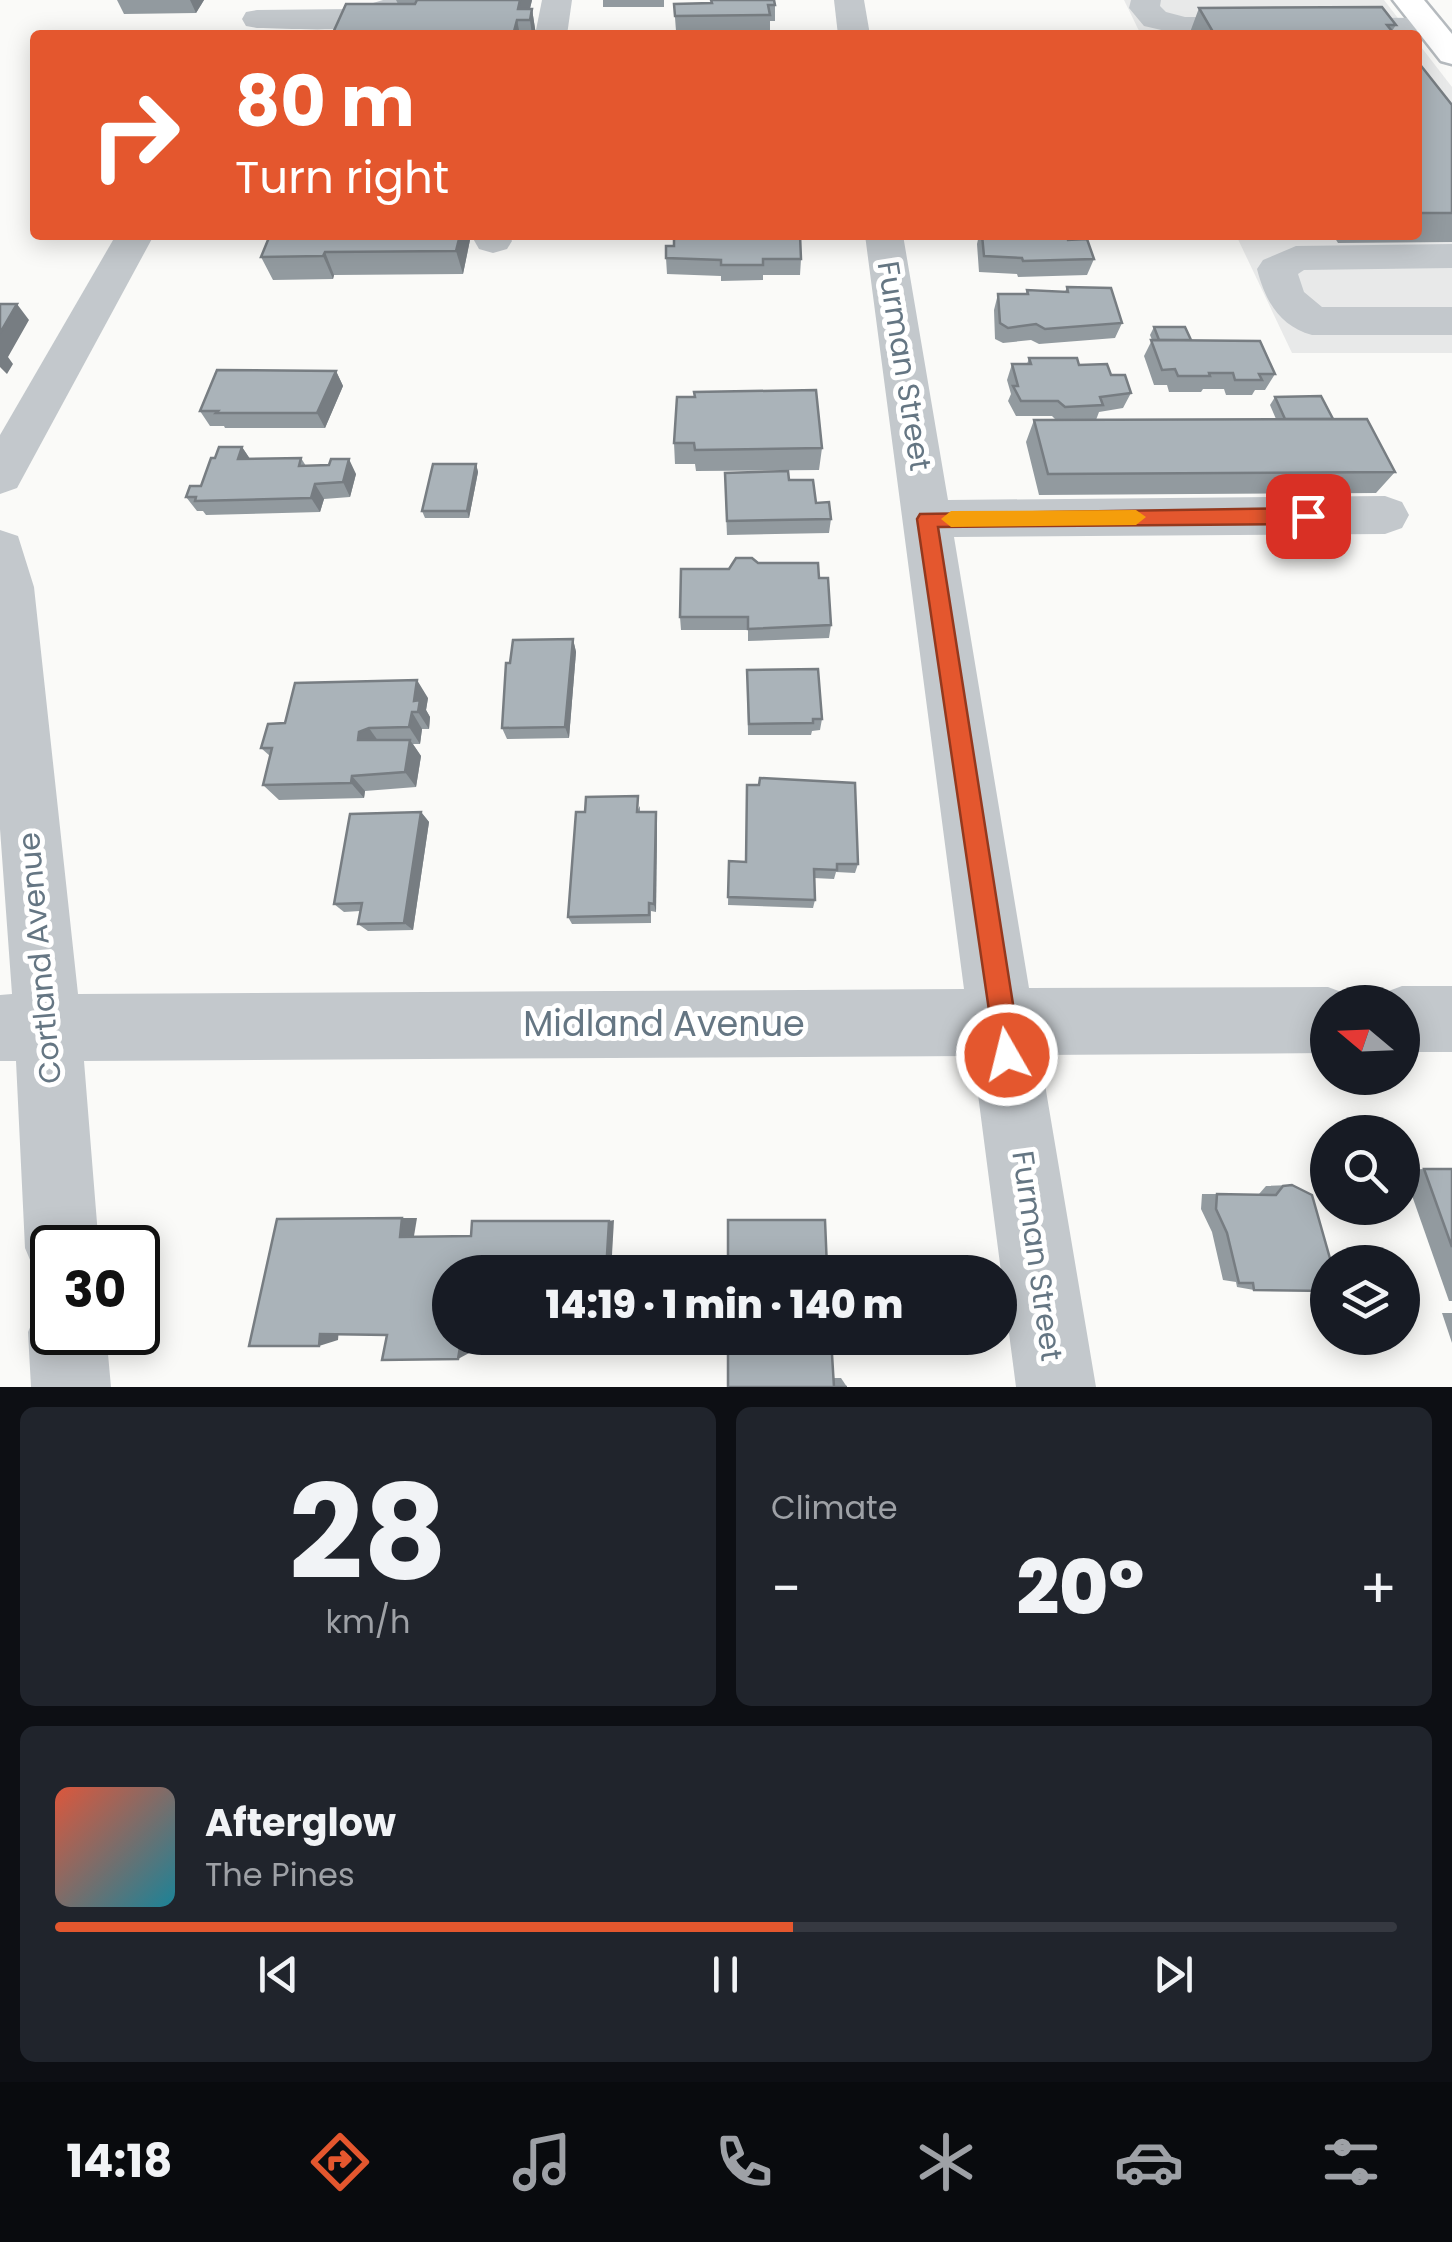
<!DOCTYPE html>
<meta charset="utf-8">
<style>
body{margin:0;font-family:Poppins,sans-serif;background:#20242c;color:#f1f3f6;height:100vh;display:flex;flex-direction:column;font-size:38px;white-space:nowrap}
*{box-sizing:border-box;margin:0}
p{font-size:32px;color:#9ea1a6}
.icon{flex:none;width:55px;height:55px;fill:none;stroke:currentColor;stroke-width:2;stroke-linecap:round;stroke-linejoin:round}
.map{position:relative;height:1387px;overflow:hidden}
.details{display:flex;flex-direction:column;gap:20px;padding:20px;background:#0d0f14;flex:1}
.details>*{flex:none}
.top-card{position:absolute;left:30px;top:30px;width:1392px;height:210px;border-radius:10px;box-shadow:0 5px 25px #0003;background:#e4572e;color:#fff;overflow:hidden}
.needle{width:65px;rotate:289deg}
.tools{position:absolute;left:1310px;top:985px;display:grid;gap:20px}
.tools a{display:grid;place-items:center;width:110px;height:110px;border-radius:50%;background:#171b24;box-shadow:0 5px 25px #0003;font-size:50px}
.speed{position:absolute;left:30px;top:1225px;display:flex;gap:20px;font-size:50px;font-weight:700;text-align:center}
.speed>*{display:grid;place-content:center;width:130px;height:130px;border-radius:50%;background:#171b24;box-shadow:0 5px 25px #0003;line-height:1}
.speed .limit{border:5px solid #111;border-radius:15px;background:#fff;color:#111}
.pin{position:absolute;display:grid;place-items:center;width:85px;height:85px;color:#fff;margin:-42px;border-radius:20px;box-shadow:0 5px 15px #0006}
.me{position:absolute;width:110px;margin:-55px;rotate:352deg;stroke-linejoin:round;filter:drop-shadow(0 0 8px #0008)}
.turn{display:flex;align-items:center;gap:35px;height:210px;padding:0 40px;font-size:45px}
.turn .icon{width:130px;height:130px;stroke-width:2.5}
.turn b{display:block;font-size:70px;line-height:85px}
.big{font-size:75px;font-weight:800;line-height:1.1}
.details .widget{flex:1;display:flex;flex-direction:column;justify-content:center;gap:15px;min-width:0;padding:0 35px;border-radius:15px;background:#20242c}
.details .dial{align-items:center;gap:0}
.dial b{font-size:130px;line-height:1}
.song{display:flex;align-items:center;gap:30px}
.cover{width:120px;height:120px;border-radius:15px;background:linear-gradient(135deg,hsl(10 70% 55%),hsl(190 70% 35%))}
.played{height:10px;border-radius:5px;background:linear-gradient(90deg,#e4572e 55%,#363941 55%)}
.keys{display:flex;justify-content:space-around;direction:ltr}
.heat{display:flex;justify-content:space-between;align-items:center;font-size:55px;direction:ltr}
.details .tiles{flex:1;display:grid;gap:20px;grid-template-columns:1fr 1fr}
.widget:last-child{grid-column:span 2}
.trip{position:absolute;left:432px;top:1255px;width:585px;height:100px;border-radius:50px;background:#171b24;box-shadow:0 5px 25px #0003;font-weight:800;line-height:100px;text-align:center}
.tab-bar{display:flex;height:160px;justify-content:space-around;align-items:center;background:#090b0e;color:#9ea1a6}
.tab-bar .icon{width:70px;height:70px}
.tab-bar .active{color:#e4572e}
.tab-bar b{font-size:45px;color:#f1f3f6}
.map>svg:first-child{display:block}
</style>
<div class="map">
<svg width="1452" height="1387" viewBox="0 0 1452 1387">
<rect width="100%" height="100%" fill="#fafaf8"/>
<g fill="#e8e9e9">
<polygon points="1124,0 1384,0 1411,35 1141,35"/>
<polygon points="1418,43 1452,87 1452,353 1292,353 1236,235 1418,235"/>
</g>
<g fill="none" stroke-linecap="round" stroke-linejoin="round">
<g stroke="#b5babe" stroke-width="5">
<polygon id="major" points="1393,0 1424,0 1452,34 1452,64 1441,61"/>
</g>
<g fill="#c3c8cc" fill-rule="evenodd">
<path d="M383,0H420C392,39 300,28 257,28L246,26L242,19L246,12L257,10L353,9Z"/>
<polygon points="542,0 572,0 567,35 535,35"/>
<polygon points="834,0 864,0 870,35 838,35"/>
<polygon points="1131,0 1161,0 1160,6 1166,12 1185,17 1430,18 1441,20 1446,27 1441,34 1430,36 1183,35 1144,26 1129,8"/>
<polygon points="116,235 154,235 17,488 0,494 0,435"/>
<polygon points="471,235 509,235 512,241 507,249 493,253 479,249"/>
<polygon points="865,235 903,235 948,500 1385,496 1402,502 1409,515 1402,528 1385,534 954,537 1029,988 1328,987 1352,996 1354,1002 1328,1002 1328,1053 1040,1055 1096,1387 1016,1387 973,1056 84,1061 99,1248 52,1248 52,1281 36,1274 25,1248 16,1061 0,1061 0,995 12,994 0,829 0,530 18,536 34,587 78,994 964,989"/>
<path d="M1452,244V268L1304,270L1298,274L1304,292L1322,307H1452V335H1312C1279,326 1265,300 1257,269L1263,260L1296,246Z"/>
<polygon points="1402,986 1452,986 1452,1052 1402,1052 1402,1002 1376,1002 1378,995"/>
<polygon points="52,1299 52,1332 106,1332 111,1387 31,1387 28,1332 40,1305"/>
</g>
<use href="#major" fill="#fff" fill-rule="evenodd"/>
</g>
<g fill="#929a9f">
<polygon points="117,0 204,0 196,13 124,14"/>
<polygon points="396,0 532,0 530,9 532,9 536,35 332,35 398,4"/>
<rect x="603" y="0" width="61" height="7"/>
<polygon points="674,4 775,5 775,21 770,21 770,31 676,31"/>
<polygon points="1199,8 1396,25 1392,31 1395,35 1189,35"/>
<polygon points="1418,62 1452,105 1452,242 1338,243 1333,235 1418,235"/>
<polygon points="270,235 471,235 463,274 334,275 333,279 273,280 261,257"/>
<polygon points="979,235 1067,235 1068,240 1094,259 1087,275 1018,277 1017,274 979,272 977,244"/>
<polygon points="666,258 801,259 800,275 763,275 763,280 721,281 721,276 667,274"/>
<polygon points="1067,287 1122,323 1115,338 1039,344 1031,340 1003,343 995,339 994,310 998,294 1026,294 1027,290 1065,292"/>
<polygon points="1154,327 1191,340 1275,374 1265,390 1255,390 1252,395 1226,395 1224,389 1203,389 1201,392 1169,392 1167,385 1154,385 1144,356 1152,340 1150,335"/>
<polygon points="1029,358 1079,365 1111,375 1131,393 1123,408 1099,412 1096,420 1276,419 1270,405 1275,397 1333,419 1395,472 1376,493 1039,495 1026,442 1034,420 1056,420 1052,416 1016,416 1008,401 1011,394 1007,380 1012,364 1027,364"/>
<polygon points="336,371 343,386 325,428 225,428 224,426 210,426 200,411"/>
<polygon points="677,397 822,448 819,470 696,471 695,464 675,464 674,443"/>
<polygon points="242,447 250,459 301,458 306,466 356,474 350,497 324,499 320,512 206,515 203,511 197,511 186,497 201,486 215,458"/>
<polygon points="476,464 478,472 469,518 425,518 422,511"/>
<polygon points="789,480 816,503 831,519 829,533 727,535 725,488"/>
<polygon points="758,563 819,578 831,625 829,638 748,641 748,630 681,630 680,617 729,569"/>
<polygon points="573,639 576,652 569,738 507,739 502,728 510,663"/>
<polygon points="747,670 822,719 820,730 812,731 811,735 748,735"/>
<polygon points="428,698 426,710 430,717 429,729 422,729 420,744 413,744 421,756 416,787 365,791 364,798 279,800 263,785 270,756 261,748 285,723"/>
<polygon points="640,806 640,812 656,812 657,822 656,912 651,911 651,923 572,924 568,917"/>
<polygon points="421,812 429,822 413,930 368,931 358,924 360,911 344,912 334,904"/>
<polygon points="729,861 858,864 855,873 836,872 834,879 814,878 815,900 813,908 728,905"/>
<polygon points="1424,1169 1452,1169 1452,1301 1449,1301 1403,1170"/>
<polygon points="1292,1185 1254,1290 1237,1287 1236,1282 1223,1280 1212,1232 1201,1209 1202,1194 1259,1194 1266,1186"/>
<polygon points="1442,1313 1452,1313 1452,1343"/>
<polygon points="841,1378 847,1387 728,1387 833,1378"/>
</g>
<g fill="#777d82">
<polygon points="190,0 204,0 196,13"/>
<polygon points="520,0 532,0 527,20 518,9"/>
<polygon points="532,9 536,35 532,35 530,20"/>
<polygon points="517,20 520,35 513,35"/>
<polygon points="460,235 471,235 463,274 456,251"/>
<polygon points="325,252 334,275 333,279 323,256"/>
<polygon points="17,304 29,320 8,357 13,364 7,374 0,367 0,333"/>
<polygon points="336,371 343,386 325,428 317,413"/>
<polygon points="242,447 252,462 238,459"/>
<polygon points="349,459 356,474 350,497 343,482"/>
<polygon points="476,464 478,472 469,518 467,511"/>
<polygon points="315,484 324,499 320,512 311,498"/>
<polygon points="573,639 576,652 569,738 565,727"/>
<polygon points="417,680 428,698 426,710 430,717 429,729 418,712 414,701"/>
<polygon points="412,712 422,729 420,744 409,727"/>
<polygon points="369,728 381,745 358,740 359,732"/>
<polygon points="410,740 421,756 416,787 405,772"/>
<polygon points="352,776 365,791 364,798 351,783"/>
<polygon points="421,812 429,822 413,930 404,923"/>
<polygon points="656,812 657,822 656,912 654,904"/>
<polygon points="402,1218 417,1218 414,1236 400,1237"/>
<polygon points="614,1220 611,1272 606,1272 609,1221"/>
<polygon points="339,1328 338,1340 319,1346 320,1334"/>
<polygon points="473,1338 471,1352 458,1359 461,1341"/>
</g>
<g fill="#aab3b9" stroke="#777d82" stroke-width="2.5">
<polygon points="417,0 520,0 518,9 532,9 530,20 517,20 513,35 332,35 346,4 415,4"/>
<polygon points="711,0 774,0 775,5 768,5 770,15 675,16 674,4 712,3"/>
<polygon points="1382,7 1396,25 1387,25 1395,35 1309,35 1306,32 1213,32 1199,8"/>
<polygon points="1418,62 1452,105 1452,213 1418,213"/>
<polygon points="270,235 460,235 456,251 325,252 323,256 261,257"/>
<polygon points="702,235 800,235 801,259 763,259 763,265 721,265 721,260 666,258 666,246 674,246 674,237"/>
<polygon points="982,235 1067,235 1068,240 1087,239 1094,259 1023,261 1022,258 984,256"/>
<polygon points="1067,287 1111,288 1122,323 1045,329 1036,324 1008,328 1000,323 998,294 1028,294 1027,290 1068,292"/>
<polygon points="0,304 17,304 0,333"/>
<polygon points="1154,327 1185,327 1191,340 1159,340"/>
<polygon points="1151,340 1260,341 1275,374 1259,374 1262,380 1235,380 1233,373 1209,373 1210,376 1178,376 1175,369 1162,370"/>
<polygon points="1029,358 1077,358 1079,365 1107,364 1111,375 1125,375 1131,393 1100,397 1103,405 1065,407 1058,401 1021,401 1013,386 1018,386 1012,364 1031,364"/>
<polygon points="217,370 336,371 317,413 216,413 218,411 200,411"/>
<polygon points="816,390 822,448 695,450 694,443 674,443 677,397 695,397 694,392"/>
<polygon points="1321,396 1333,419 1285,419 1275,397"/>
<polygon points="1367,419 1395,472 1048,474 1034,420"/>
<polygon points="219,447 242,447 238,459 301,458 299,466 329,465 331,459 349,459 343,482 315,484 311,498 195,501 196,497 186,497 190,486 201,486 211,458 215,458"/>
<polygon points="433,464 476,464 467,511 422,511"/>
<polygon points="788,471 789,480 813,480 816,503 829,502 831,519 727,521 725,473"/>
<polygon points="736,558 752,558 758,563 818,563 819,578 828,578 831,625 748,629 748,617 680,617 681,569 729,569"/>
<polygon points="573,639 565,727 502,728 506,663 510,663 513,640"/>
<polygon points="818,669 822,719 813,719 813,723 749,724 747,670"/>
<polygon points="417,680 414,701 420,700 418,712 412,712 409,727 369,728 359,732 358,740 410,740 405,772 352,776 351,783 263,785 272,748 261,748 268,724 285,723 295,683"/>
<polygon points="760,778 855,783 858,864 837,864 837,870 814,869 815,900 728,897 729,861 746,862 747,785 759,785"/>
<polygon points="638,796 637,812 656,812 654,904 649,903 649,915 568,917 576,812 585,812 586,797"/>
<polygon points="421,812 404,923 358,924 362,903 334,904 350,814"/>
<polygon points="1424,1169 1452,1169 1452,1247"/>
<polygon points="1292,1185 1312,1195 1331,1262 1328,1262 1328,1291 1254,1290 1253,1283 1239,1283 1227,1233 1216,1209 1217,1194 1276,1195 1283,1186"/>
<polygon points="402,1218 400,1237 471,1236 472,1221 609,1221 606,1272 450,1272 450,1338 602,1338 601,1341 461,1341 458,1359 382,1360 387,1335 320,1334 319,1346 249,1346 277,1219"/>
<polygon points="728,1220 825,1220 827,1268 837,1268 837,1272 728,1272"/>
<polygon points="728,1338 831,1338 834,1387 847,1387 728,1387"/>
</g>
<polygon fill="#e4572e" stroke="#94391e" stroke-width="2.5" points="1308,508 1319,516 1308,524 938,527 1021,1055 1017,1065 1007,1069 997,1065 917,519 920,514"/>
<polygon fill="#f59e0b" points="1136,510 1146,517 1136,525 951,527 941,519 951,511"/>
<g text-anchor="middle" stroke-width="10" stroke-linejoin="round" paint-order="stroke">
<g font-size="30" fill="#657683" stroke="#fff">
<text transform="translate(904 366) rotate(81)" y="10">Furman Street</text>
<text transform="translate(40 958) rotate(-95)" y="10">Cortland Avenue</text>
<text transform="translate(1037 1256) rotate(82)" y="10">Furman Street</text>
</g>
<g font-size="35" fill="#657683" stroke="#fff">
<text x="664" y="1036">Midland Avenue</text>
</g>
</g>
</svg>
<div class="tools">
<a><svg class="needle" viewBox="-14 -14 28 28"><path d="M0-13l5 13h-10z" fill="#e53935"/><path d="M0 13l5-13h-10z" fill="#9ea1a6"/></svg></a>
<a><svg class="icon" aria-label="search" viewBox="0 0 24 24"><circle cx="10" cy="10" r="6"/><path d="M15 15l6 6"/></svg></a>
<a><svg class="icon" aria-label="layers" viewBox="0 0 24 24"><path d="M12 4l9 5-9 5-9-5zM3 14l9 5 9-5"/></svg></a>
</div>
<div class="speed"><div class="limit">30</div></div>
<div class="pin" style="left:1308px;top:516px;background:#d93025"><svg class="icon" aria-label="arrive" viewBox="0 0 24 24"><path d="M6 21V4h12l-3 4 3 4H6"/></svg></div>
<svg class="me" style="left:1007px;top:1055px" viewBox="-20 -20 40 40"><circle r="17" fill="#e4572e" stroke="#fff" stroke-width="3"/><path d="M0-11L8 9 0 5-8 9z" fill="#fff"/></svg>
<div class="trip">14:19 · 1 min · 140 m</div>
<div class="top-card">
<div class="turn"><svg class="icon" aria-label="right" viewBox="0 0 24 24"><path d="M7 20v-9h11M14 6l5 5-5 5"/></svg><div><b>80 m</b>Turn right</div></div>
</div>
</div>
<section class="details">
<div class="tiles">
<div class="widget dial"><b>28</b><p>km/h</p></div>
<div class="widget"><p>Climate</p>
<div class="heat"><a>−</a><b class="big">20°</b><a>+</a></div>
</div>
<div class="widget">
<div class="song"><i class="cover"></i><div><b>Afterglow</b><p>The Pines</p></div></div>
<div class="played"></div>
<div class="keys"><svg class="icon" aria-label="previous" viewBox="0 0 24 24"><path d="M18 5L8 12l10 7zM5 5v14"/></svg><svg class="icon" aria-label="pause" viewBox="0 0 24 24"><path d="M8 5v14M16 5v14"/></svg><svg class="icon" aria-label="next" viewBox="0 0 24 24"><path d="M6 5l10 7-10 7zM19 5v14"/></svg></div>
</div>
</div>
</section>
<nav class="tab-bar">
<b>14:18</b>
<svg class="icon active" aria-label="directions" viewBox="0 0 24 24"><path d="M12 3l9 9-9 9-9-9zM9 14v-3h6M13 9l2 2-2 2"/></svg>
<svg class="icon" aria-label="music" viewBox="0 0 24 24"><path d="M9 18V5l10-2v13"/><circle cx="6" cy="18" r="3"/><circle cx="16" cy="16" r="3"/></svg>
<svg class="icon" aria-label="phone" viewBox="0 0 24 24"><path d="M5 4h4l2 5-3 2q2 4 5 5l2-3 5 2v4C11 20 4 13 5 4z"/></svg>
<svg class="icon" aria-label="climate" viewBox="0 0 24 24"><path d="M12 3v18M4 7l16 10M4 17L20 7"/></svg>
<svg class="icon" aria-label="car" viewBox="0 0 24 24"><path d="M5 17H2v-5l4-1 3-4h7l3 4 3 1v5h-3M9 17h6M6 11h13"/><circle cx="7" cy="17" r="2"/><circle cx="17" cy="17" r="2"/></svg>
<svg class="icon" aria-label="filters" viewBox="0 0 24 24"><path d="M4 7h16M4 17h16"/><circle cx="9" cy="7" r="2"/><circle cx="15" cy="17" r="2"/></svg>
</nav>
